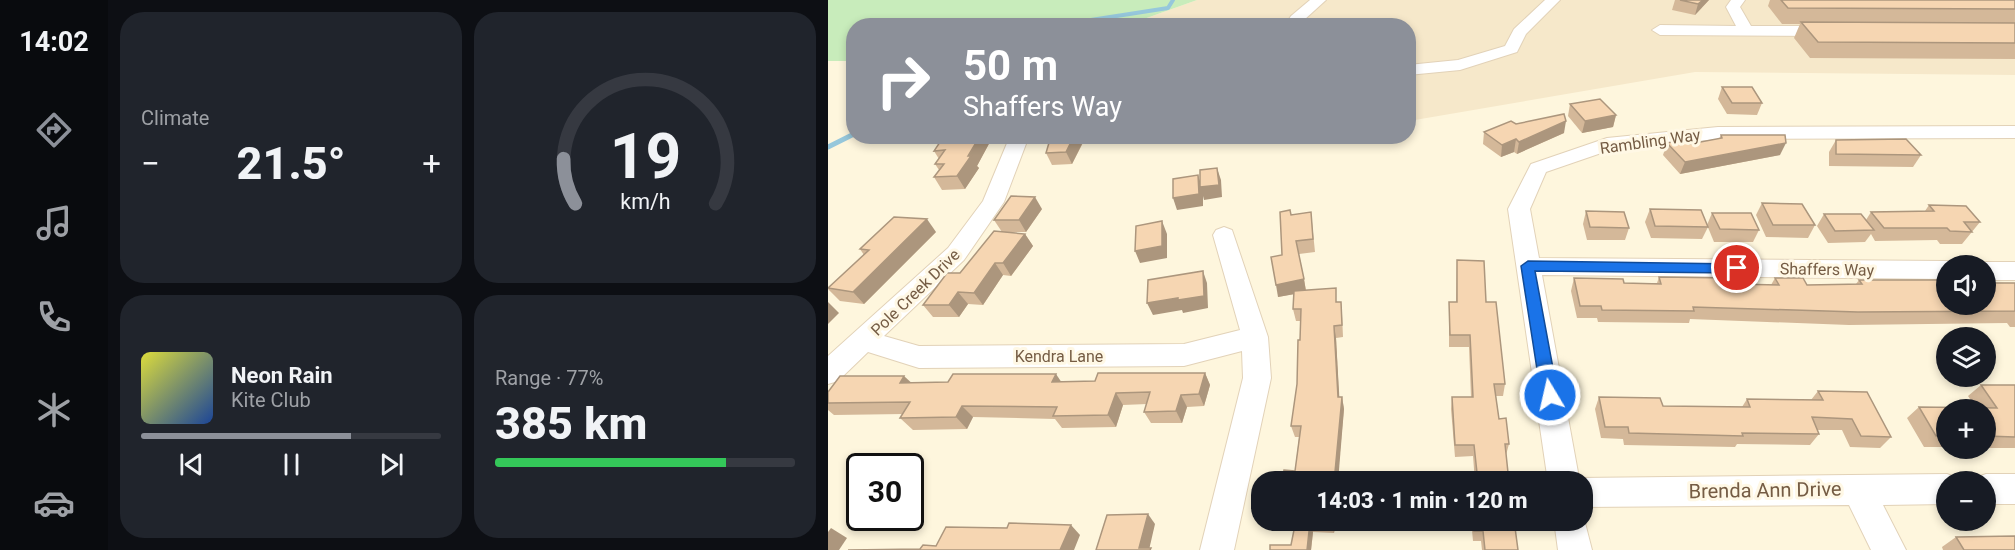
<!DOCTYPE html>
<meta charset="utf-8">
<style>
body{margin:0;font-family:Roboto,sans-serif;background:#20242c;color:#f1f3f6;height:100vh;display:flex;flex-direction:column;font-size:22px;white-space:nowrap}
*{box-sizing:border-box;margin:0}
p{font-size:20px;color:#9ea1a6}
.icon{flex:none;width:33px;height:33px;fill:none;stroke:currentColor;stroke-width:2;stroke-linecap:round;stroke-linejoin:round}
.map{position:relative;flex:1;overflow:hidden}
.drawer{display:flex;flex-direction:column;gap:12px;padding:12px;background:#0d0f14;width:720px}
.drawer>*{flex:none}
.guide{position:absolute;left:18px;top:18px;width:570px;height:126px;border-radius:24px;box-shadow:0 3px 9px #0003;background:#8c9099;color:#fff;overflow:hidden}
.tools{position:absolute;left:1108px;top:255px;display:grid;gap:12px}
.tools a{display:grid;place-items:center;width:60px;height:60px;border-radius:50%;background:#171b24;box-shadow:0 3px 9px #0003;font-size:30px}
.speed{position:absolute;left:18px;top:453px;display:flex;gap:12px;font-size:30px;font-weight:700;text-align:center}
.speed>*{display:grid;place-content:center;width:78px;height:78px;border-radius:50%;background:#171b24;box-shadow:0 3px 9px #0003;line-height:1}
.speed .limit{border:3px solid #111;border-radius:9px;background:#fff;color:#111}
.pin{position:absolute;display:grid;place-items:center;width:51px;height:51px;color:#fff;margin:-26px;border:3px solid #fff;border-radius:50%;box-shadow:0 2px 6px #0007}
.me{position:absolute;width:66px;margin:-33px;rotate:351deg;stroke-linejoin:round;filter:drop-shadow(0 0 4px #0008)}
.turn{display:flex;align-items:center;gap:21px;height:126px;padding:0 18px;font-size:27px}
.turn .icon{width:78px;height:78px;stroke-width:2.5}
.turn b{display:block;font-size:42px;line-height:51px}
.big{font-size:45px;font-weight:800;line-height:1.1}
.drawer .widget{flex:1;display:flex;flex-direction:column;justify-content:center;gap:9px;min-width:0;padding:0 21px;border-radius:24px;background:#20242c}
.drawer .dial{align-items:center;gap:0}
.dial svg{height:156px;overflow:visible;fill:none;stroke:#363941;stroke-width:7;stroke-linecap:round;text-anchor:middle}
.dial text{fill:#f1f3f6;stroke:none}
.song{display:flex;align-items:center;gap:18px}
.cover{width:72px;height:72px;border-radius:9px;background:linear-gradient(135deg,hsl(60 70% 55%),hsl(220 70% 35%))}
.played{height:6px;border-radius:3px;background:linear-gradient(90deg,#8c9099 70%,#363941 70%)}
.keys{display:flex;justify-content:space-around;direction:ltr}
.heat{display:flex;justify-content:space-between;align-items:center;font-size:33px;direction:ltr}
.charge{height:9px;border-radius:4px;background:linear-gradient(90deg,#34c759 77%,#363941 0)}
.drawer .tiles{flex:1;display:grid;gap:12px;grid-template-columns:repeat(2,1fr)}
.trip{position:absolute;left:423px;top:471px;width:342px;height:60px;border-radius:24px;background:#171b24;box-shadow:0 3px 9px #0003;font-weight:800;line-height:60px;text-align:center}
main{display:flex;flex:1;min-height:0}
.tab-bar{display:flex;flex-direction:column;width:108px;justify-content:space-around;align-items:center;background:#090b0e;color:#9ea1a6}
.tab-bar .icon{width:42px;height:42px}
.tab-bar .current{color:#8c9099}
.tab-bar b{font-size:27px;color:#f1f3f6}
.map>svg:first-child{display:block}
</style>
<main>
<nav class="tab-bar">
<b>14:02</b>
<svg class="icon current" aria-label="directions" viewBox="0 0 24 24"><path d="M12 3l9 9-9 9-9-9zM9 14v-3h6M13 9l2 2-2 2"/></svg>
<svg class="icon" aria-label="music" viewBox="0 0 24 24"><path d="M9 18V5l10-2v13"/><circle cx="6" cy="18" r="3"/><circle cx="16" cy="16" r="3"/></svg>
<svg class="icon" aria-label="phone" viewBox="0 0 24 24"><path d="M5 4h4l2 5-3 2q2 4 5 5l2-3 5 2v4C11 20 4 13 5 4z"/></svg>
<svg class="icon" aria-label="climate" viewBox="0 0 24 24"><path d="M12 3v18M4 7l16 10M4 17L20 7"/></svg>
<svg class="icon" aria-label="car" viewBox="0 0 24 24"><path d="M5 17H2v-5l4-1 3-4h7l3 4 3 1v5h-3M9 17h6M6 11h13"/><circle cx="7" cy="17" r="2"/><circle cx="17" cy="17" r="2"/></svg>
</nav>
<section class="drawer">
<div class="tiles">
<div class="widget"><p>Climate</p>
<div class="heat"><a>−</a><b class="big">21.5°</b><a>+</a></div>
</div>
<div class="widget dial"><svg viewBox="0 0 100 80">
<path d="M14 69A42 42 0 1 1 86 69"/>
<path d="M14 69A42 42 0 0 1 8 46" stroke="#8c9099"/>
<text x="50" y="56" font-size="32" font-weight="700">19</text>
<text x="50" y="72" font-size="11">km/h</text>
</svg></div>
<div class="widget">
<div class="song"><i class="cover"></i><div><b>Neon Rain</b><p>Kite Club</p></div></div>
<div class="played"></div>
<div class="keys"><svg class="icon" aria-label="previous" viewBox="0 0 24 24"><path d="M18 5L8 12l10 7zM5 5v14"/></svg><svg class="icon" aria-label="pause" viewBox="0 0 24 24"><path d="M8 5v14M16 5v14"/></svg><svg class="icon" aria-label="next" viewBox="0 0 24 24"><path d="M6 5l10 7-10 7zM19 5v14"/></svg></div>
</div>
<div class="widget"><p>Range · 77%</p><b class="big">385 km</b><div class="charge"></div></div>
</div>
</section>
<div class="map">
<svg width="1187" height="550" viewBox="0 0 1187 550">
<rect width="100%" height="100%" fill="#fef6dd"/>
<polygon fill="#f6e8ca" points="369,0 1187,0 1187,75 867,72 581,121 580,26 321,26 313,20"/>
<polygon fill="#c8ecbb" points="0,0 369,0 313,20 288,25 26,26 25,61 0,61"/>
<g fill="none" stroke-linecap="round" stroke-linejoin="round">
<polyline stroke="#96c7db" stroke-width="4" points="242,26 250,22 340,8 345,0"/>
<polyline stroke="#96c7db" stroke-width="5" points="0,147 26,134"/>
<g stroke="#e2d2b8" stroke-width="2">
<g id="minor">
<polygon points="482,0 498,0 476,20 478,26 463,26 461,19 463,16"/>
<polygon points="717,0 732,0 698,34 689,52 632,70 580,75 580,65 630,60 677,46 686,29"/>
<polygon points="903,0 917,0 912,7 923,26 1002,26 1010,31 1002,36 832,35 824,30 832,25 908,26 898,7"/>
<polygon points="1187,126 1187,138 890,139 782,150 718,172 702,209 711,258 1119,261 1127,264 1119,266 1119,279 714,275 751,478 1119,474 1130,478 1132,482 1119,482 1119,504 1055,505 1078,550 1043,550 1021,505 754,507 754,482 720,482 680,209 703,164 779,138 890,127"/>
<polygon points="182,136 201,136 176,202 136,260 56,336 91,346 356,344 412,330 385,235 388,230 396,227 404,230 440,337 443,378 406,550 372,550 415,378 414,351 356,366 91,368 40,352 10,381 0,384 0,356 120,248 155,201"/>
<polygon points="1158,262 1187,262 1187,280 1158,280 1158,266 1149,266"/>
<polygon points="1158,474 1187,474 1187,504 1158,504 1158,482 1145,482 1147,478"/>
<polygon points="754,511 764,550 730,550 726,520 754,520"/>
</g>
</g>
<use href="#minor" fill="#fff" fill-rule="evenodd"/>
</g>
<g fill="#d4b899">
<polygon points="847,0 881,0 867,15 844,10"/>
<polygon points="942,0 1187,0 1187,59 982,58 966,38 972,24 954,24 940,6"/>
<polygon points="894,87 934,103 929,115 899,114 890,99"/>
<polygon points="742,104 788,115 785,127 754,133 740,116"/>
<polygon points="688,124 736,133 689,154 686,152 673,157 655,144 656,132"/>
<polygon points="893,135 952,155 852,174 835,155 839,143 862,144 891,139"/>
<polygon points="116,136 162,136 163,140 149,166 151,168 137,189 114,190 106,177 111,170 107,164 111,159 106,151"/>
<polygon points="258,137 244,164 224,165 218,153"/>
<polygon points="1008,140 1093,155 1085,167 1001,166 1001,152"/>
<polygon points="934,203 987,225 980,238 938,237 928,215"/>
<polygon points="1101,205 1152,222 1134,244 1112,244 1109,240 1047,241 1043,234 1037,242 1000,243 989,226 996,214 1038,220 1043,212 1097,211"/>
<polygon points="214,209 198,232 177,232 197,234 205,246 183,276 175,275 155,305 140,304 131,317 105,317 95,305 132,273 174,232 166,220"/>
<polygon points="822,209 880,227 874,239 823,238 817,222"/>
<polygon points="758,211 801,228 797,240 759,240 755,224"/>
<polygon points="483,212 487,252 471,254 478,290 509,302 513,302 514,314 515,337 508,338 511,397 514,397 516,409 510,473 467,471 471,437 467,437 463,426 469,384 473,321 468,321 465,309 466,294 450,297 454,255 463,215"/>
<polygon points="884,213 931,230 925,242 886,242 879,225"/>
<polygon points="108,232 36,304 12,301 0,289 36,255 32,249"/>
<polygon points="629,260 658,302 677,384 675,396 668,396 671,419 681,444 678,455 681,482 647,482 645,456 627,457 623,409 624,397 643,397 641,347 621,347 621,302 628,302"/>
<polygon points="831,277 905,284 943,285 947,278 979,285 1028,284 1031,280 1111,282 1187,283 1187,327 1182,327 1179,323 1021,325 862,319 861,323 770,322 769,318 749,318 743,291 746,278 796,283 829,283"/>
<polygon points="377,373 382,385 376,406 359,407 354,423 323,423 316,412 319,404 295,405 288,427 234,428 227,419 145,417 139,429 85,430 72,418 75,414 6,415 0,410 0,392 83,383 267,381"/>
<polygon points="1153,385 1187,385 1187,448 1158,448 1158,410 1119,410 1119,447 1096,447 1079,418 1091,407 1148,408 1140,396"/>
<polygon points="990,391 1063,437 1052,448 1022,447 1014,430 989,430 991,434 982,445 909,444 907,447 796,445 795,439 773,438 767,409 771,397 835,406 914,407 919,399 983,400"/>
<polygon points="468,520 508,520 506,533 485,532 483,550 442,550 463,545"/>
<polygon points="643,520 686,520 690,550 654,550 653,541 645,541"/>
<polygon points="1128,537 1187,550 1115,550 1114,547"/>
</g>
<g fill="#ac967d">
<polygon points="875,0 881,0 867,15 870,4"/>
<polygon points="788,115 785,127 754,133 757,121"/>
<polygon points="738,121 736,133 689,154 691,142"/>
<polygon points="152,136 162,136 163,140 149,166 151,168 137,189 129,176"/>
<polygon points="246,136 258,136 244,164 238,152"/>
<polygon points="688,139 686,152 673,157 674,145"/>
<polygon points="958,143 952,155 852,174 857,162"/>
<polygon points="389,168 393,180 394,197 376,200 375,196 375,206 349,210 345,198 370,175 374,187"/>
<polygon points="207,197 214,209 198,232 191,220"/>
<polygon points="99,219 108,232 36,304 25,292"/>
<polygon points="334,221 339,234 339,258 312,263 307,251"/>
<polygon points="197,234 205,246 183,276 175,263"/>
<polygon points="167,263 175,275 155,305 146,293"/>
<polygon points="375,271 379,283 380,308 355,313 354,310 325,315 319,303"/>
<polygon points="476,279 478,292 450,297 448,285"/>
<polygon points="130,292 140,304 131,317 121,305"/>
<polygon points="0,302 11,313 0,324"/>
<polygon points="506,326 508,338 512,409 510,397"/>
<polygon points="377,373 382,385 376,406 371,394"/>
<polygon points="228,374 236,386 224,382"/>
<polygon points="76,376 88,387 72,383"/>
<polygon points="288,393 295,405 288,427 280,415"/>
<polygon points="353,395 359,407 354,423 348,411"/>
<polygon points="514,397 516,409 510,482 507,472"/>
<polygon points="134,406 145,417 139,429 128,417"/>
<polygon points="320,514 327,524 321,550 311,548"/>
<polygon points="504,520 508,520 506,533 504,523"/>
<polygon points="482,522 485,532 483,550 479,550"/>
<polygon points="243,525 252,535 246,550 232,550"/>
<polygon points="3,528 19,538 11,550 0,550 0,532"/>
</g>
<g fill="#f6d6b2" stroke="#ac967d" stroke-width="1.5">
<polygon points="852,0 875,0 870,4"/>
<polygon points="953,0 1187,0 1187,9 960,8"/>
<polygon points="973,22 1187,23 1187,43 990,42"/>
<polygon points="894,87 924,87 934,103 904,103"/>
<polygon points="772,99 788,115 757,121 742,104"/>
<polygon points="736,114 738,121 691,142 688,139 674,145 656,132 683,121 688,124"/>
<polygon points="893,135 957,135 958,143 857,162 839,143 858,139 862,144 894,138"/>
<polygon points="116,136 152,136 140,156 143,156 129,176 106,177 116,164 107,164 117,150 106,151"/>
<polygon points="223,136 246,136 238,152 218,153"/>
<polygon points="1078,139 1093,155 1008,154 1008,140"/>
<polygon points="389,168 391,185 372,187 372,170"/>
<polygon points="370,175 371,194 345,198 345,179"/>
<polygon points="183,196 207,197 191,220 166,220"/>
<polygon points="934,203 974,204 987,225 945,225"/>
<polygon points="1101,205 1138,206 1152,222 1136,222 1144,232 1122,231 1119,228 1056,228 1043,212 1106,211"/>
<polygon points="822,209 873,210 880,227 827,226"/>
<polygon points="462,210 463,215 483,212 485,239 468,241 476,279 448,285 443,257 454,255 452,212"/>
<polygon points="758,211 796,212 801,228 762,227"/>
<polygon points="884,213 923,213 931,230 892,229"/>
<polygon points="996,214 1033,214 1046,230 1007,231"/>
<polygon points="66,217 99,219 25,292 0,288 41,250 32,249"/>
<polygon points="334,221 334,246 307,251 308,226"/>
<polygon points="166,231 197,234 175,263 167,263 146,293 130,292 121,305 95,305 119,273 132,273"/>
<polygon points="629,260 656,261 658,302 668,302 677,384 666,384 671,419 678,418 681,444 677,444 681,482 650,482 646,445 627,445 624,397 645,397 642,335 622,335 621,302 629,302"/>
<polygon points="375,271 376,296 350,300 350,298 319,303 320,280"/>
<polygon points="831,277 902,278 905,284 951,285 947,278 975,278 979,285 1034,284 1031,280 1109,280 1111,282 1119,282 1119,304 1158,304 1158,283 1187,283 1187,311 1030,312 865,307 866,311 774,310 773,306 752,306 746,278 795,279 796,283 833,284"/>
<polygon points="508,288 508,302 513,302 514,325 506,326 510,397 514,397 507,472 511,473 510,482 454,482 456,470 467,471 473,426 463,426 469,384 470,340 472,340 473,309 465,309 466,291"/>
<polygon points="270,373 377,373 371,394 353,395 348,411 316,412 322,392 288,393 280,415 225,416 229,407 134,406 128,417 72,418 82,402 0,403 0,392 12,376 76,376 72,383 120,382 125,374 228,374 224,382 267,381"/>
<polygon points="1153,385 1187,385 1187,437 1158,436 1158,410 1119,410 1119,436 1108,436 1091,407 1169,408"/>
<polygon points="990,391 1039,392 1063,437 1033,436 1024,419 984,417 991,434 914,433 915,436 801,433 800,427 777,427 771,397 832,398 835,406 922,407 919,399 995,400"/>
<polygon points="320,514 311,548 323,548 322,550 268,550 279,515"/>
<polygon points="468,520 504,520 504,523 482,522 479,550 442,550 442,545 463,545"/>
<polygon points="645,520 686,520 690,550 657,550 655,531 646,531"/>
<polygon points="181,523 243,525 232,550 20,550 92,549 95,545 108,546 118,527 179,528"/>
<polygon points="1187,536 1187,550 1136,550 1128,537"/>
</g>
<polygon fill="#1a73e8" stroke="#114b97" stroke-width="1.5" points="700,261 909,264 916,268 909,273 707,271 730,395 727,400 722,402 716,400 713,395 693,266"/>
<g text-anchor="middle" stroke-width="6" stroke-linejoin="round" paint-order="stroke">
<g font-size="16" fill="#755c44" stroke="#fff8e5">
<text transform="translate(822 141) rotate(-8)" y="6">Rambling Way</text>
<text transform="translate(999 269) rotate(1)" y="6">Shaffers Way</text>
<text transform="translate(87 292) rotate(-44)" y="6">Pole Creek Drive</text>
<text x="231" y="362">Kendra Lane</text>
</g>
<g font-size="20" fill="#755c44" stroke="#fff8e5">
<text transform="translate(937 490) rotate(-1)" y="7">Brenda Ann Drive</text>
</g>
</g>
</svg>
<div class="tools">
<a><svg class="icon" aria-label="sound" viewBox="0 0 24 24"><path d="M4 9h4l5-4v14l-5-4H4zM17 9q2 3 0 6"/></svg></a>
<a><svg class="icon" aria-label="layers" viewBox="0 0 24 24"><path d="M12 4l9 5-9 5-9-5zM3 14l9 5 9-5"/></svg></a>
<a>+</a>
<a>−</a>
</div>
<div class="speed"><div class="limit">30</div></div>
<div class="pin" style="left:909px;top:268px;background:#d93025"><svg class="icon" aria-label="arrive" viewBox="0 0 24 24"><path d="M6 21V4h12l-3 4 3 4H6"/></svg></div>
<svg class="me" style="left:722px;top:395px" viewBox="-20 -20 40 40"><circle r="17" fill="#1a73e8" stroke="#fff" stroke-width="3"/><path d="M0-11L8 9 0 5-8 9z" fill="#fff"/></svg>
<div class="trip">14:03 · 1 min · 120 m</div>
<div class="guide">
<div class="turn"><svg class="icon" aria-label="right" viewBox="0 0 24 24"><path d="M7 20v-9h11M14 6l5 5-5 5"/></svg><div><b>50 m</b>Shaffers Way</div></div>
</div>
</div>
</main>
